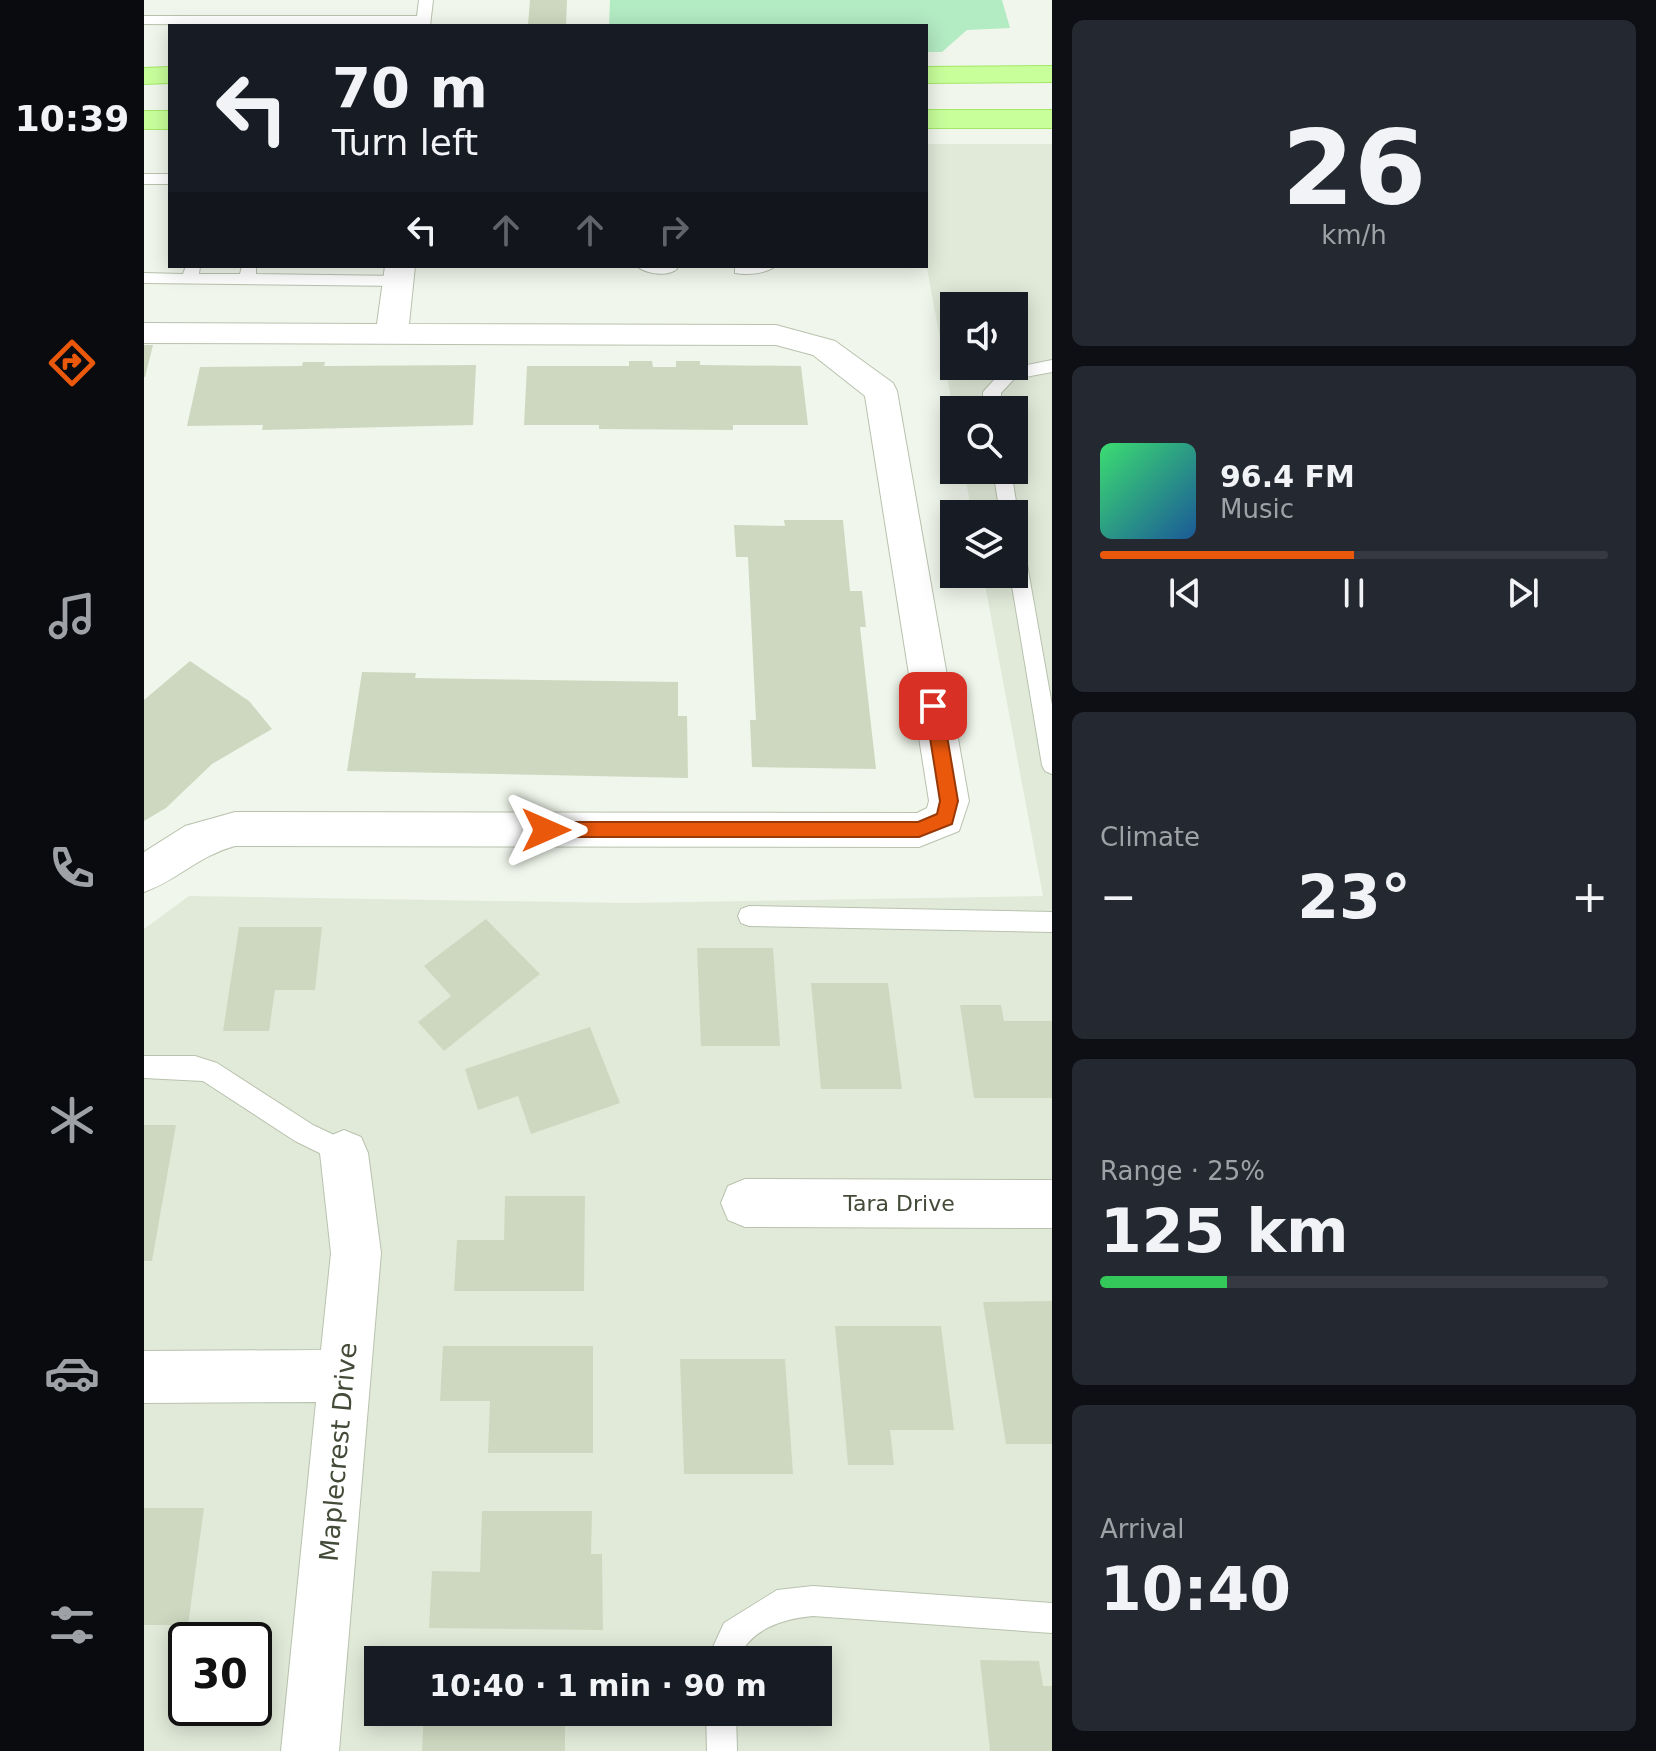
<!DOCTYPE html>
<meta charset="utf-8">
<style>
body{margin:0;font-family:"DejaVu Sans",sans-serif;background:#242831;color:#f1f3f6;height:100vh;display:flex;flex-direction:column;font-size:30px;white-space:nowrap}
*{box-sizing:border-box;margin:0}
p{font-size:26px;color:#9ea1a6}
.icon{flex:none;width:44px;height:44px;fill:none;stroke:currentColor;stroke-width:2;stroke-linecap:round;stroke-linejoin:round}
.map{position:relative;flex:1;overflow:hidden}
.sheet{display:flex;flex-direction:column;gap:20px;padding:20px;background:#0d0f14;width:604px}
.sheet>*{flex:none}
.banner{position:absolute;left:24px;top:24px;width:760px;height:244px;border-radius:0px;box-shadow:0 4px 20px #0003;background:#171b24;color:#f1f3f6;overflow:hidden}
.tools{position:absolute;left:796px;top:292px;display:grid;gap:16px}
.tools a{display:grid;place-items:center;width:88px;height:88px;border-radius:0px;background:#171b24;box-shadow:0 4px 20px #0003;font-size:40px}
.speed{position:absolute;left:24px;top:1622px;display:flex;gap:16px;font-size:40px;font-weight:700;text-align:center}
.speed>*{display:grid;place-content:center;width:104px;height:104px;border-radius:50%;background:#171b24;box-shadow:0 4px 20px #0003;line-height:1}
.speed .limit{border:4px solid #111;border-radius:12px;background:#fff;color:#111}
.pin{position:absolute;display:grid;place-items:center;width:68px;height:68px;color:#fff;margin:-34px;border-radius:16px;box-shadow:0 4px 12px #0006}
.me{position:absolute;width:88px;margin:-44px;rotate:90deg;stroke-linejoin:round;filter:drop-shadow(0 0 6px #0008)}
.turn{display:flex;align-items:center;gap:28px;height:168px;padding:0 32px;font-size:36px}
.turn .icon{width:104px;height:104px;stroke-width:2.5}
.turn b{display:block;font-size:56px;line-height:68px}
.lanes{display:flex;align-items:center;height:76px;padding:0 32px;background:#0003;justify-content:center;gap:40px;direction:ltr}
.lanes .off{opacity:.35}
.big{font-size:60px;font-weight:800;line-height:1.1}
.sheet .card{flex:1;display:flex;flex-direction:column;justify-content:center;gap:12px;min-width:0;padding:0 28px;border-radius:12px;background:#242831}
.sheet .dial{align-items:center;gap:0}
.dial b{font-size:104px;line-height:1}
.song{display:flex;align-items:center;gap:24px}
.cover{width:96px;height:96px;border-radius:12px;background:linear-gradient(135deg,hsl(140 70% 55%),hsl(210 70% 35%))}
.played{height:8px;border-radius:4px;background:linear-gradient(90deg,#ea580c 50%,#363941 50%)}
.keys{display:flex;justify-content:space-around;direction:ltr}
.heat{display:flex;justify-content:space-between;align-items:center;font-size:44px;direction:ltr}
.charge{height:12px;border-radius:6px;background:linear-gradient(90deg,#34c759 25%,#363941 0)}
.trip{position:absolute;left:220px;top:1646px;width:468px;height:80px;border-radius:0px;background:#171b24;box-shadow:0 4px 20px #0003;font-weight:800;line-height:80px;text-align:center}
main{display:flex;flex:1;min-height:0}
.menu{display:flex;flex-direction:column;width:144px;justify-content:space-around;align-items:center;background:#090b0e;color:#9ea1a6}
.menu .icon{width:56px;height:56px}
.menu .on{color:#ea580c}
.menu b{font-size:36px;color:#f1f3f6}
.map>svg:first-child{display:block}
</style>
<main>
<nav class="menu">
<b>10:39</b>
<svg class="icon on" aria-label="directions" viewBox="0 0 24 24"><path d="M12 3l9 9-9 9-9-9zM9 14v-3h6M13 9l2 2-2 2"/></svg>
<svg class="icon" aria-label="music" viewBox="0 0 24 24"><path d="M9 18V5l10-2v13"/><circle cx="6" cy="18" r="3"/><circle cx="16" cy="16" r="3"/></svg>
<svg class="icon" aria-label="phone" viewBox="0 0 24 24"><path d="M5 4h4l2 5-3 2q2 4 5 5l2-3 5 2v4C11 20 4 13 5 4z"/></svg>
<svg class="icon" aria-label="climate" viewBox="0 0 24 24"><path d="M12 3v18M4 7l16 10M4 17L20 7"/></svg>
<svg class="icon" aria-label="car" viewBox="0 0 24 24"><path d="M5 17H2v-5l4-1 3-4h7l3 4 3 1v5h-3M9 17h6M6 11h13"/><circle cx="7" cy="17" r="2"/><circle cx="17" cy="17" r="2"/></svg>
<svg class="icon" aria-label="filters" viewBox="0 0 24 24"><path d="M4 7h16M4 17h16"/><circle cx="9" cy="7" r="2"/><circle cx="15" cy="17" r="2"/></svg>
</nav>
<div class="map">
<svg width="908" height="1751" viewBox="0 0 908 1751">
<rect width="100%" height="100%" fill="#f0f6eb"/>
<path fill="#e1ead9" fill-rule="evenodd" d="M782,144H908V1751H0V929L45,896L482,903L899,896L839,574H870V514H828L820,470H870V410H810V414L782,263ZM810,306H870V366H810ZM42,1640H110V1708H42ZM234,1660H674V1712H234Z"/>
<polygon fill="#b3ebc3" points="466,0 858,0 866,28 823,30 798,52 782,52 782,26 465,26"/>
<g fill="#ced8c0">
<polygon points="386,0 423,0 422,26 384,25"/>
<polygon points="0,345 9,345 1,377 0,377"/>
<polygon points="485,361 508,361 509,367 532,367 532,361 556,361 556,365 657,366 664,425 589,425 589,430 455,429 455,425 380,425 383,366 485,366"/>
<polygon points="159,362 181,362 180,366 332,365 329,425 118,430 119,425 43,426 56,367 158,366"/>
<polygon points="640,520 699,520 706,591 718,591 722,627 716,627 732,769 608,767 606,720 612,720 604,557 592,557 590,525 641,526"/>
<polygon points="46,661 105,701 128,729 68,764 22,808 0,821 0,700"/>
<polygon points="218,672 272,673 271,678 534,682 534,716 543,716 544,778 203,771"/>
<polygon points="342,919 396,974 300,1051 274,1022 307,996 280,966"/>
<polygon points="95,927 178,927 171,990 131,990 125,1031 79,1031"/>
<polygon points="553,948 629,948 636,1046 557,1046"/>
<polygon points="667,983 744,983 758,1089 677,1089"/>
<polygon points="816,1005 857,1005 860,1021 908,1021 908,1098 830,1098"/>
<polygon points="446,1027 476,1103 387,1134 374,1096 334,1110 321,1069"/>
<polygon points="0,1125 32,1125 8,1261 0,1261"/>
<polygon points="361,1196 441,1196 440,1291 310,1291 313,1240 360,1240"/>
<polygon points="908,1301 908,1444 862,1444 839,1302"/>
<polygon points="691,1326 797,1326 810,1430 746,1430 750,1465 704,1465"/>
<polygon points="299,1346 449,1346 449,1453 344,1453 346,1401 296,1401"/>
<polygon points="536,1359 641,1359 649,1474 540,1474"/>
<polygon points="0,1508 60,1508 44,1625 0,1625"/>
<polygon points="338,1511 448,1511 447,1554 458,1554 459,1630 285,1628 288,1571 336,1572"/>
<polygon points="836,1660 895,1661 899,1686 908,1686 908,1751 846,1751"/>
<polygon points="280,1712 421,1712 421,1751 278,1751"/>
</g>
<g fill="none" stroke-linecap="round" stroke-linejoin="round">
<g stroke="#b8c2ad" stroke-width="2">
<g id="service">
<polygon points="275,0 289,0 286,26 0,24 0,16 273,16"/>
<rect x="0" y="174" width="26" height="10"/>
<polygon points="42,266 56,266 55,274 96,274 98,266 112,266 112,274 255,276 263,281 255,286 0,283 0,273 39,274"/>
<path d="M493,266H531L533,269C524,277 501,274 493,266Z"/>
<path d="M591,266H631C623,274 602,275 591,273Z"/>
<polygon points="908,360 908,372 870,379 857,393 857,410 839,410 839,392 859,370"/>
<polygon points="849,470 867,470 874,514 872,519 870,514 856,514"/>
<polygon points="870,535 879,542 908,705 908,774 901,771 898,765 866,574 870,574"/>
<polygon points="605,906 908,912 908,932 605,926 597,923 594,916 597,909"/>
<polygon points="0,1056 51,1056 73,1063 169,1125 209,1144 212,1153 209,1162 200,1165 151,1141 59,1081 0,1078"/>
<path d="M669,1586L908,1603V1633L669,1616C637,1619 607,1629 593,1660H563L580,1623L633,1590Z"/>
<polygon points="562,1712 592,1712 593,1751 563,1751"/>
</g>
</g>
<g stroke="#b8c2ad" stroke-width="2">
<g id="minor">
<path d="M241,266H271L265,324L632,325L691,341L749,383L753,391L825,801L815,831L775,847L91,846C54,856 34,880 0,892V852L41,826L91,812L773,813L783,808L785,801L721,396L669,355L632,345L0,343V323L233,324Z"/>
<polygon points="200,1130 217,1137 224,1153 237,1253 195,1751 137,1751 172,1402 0,1403 0,1351 177,1350 187,1253 176,1153 183,1137"/>
<polygon points="601,1179 908,1180 908,1228 601,1227 584,1220 577,1203 584,1186"/>
</g>
</g>
<g stroke="#a3e867" stroke-width="2">
<g id="primary">
<polygon points="908,66 908,82 782,83 782,67"/>
<polygon points="26,67 26,83 0,84 0,68"/>
<rect x="782" y="110" width="126" height="18"/>
<rect x="0" y="111" width="26" height="18"/>
</g>
</g>
<use href="#service" fill="#fff" fill-rule="evenodd"/>
<use href="#minor" fill="#fff" fill-rule="evenodd"/>
<use href="#primary" fill="#c8ff9b" fill-rule="evenodd"/>
</g>
<polygon fill="#ea580c" stroke="#983908" stroke-width="2" points="789,700 798,706 814,801 808,824 775,837 402,837 393,830 402,822 774,822 793,814 796,801 781,706"/>
<g text-anchor="middle" stroke-width="8" stroke-linejoin="round" paint-order="stroke">
<g font-size="22" fill="#434b38" stroke="#fff">
<text x="755" y="1211">Tara Drive</text>
</g>
<g font-size="26" fill="#434b38" stroke="#fff">
<text transform="translate(194 1452) rotate(-85)" y="9">Maplecrest Drive</text>
</g>
</g>
</svg>
<div class="tools">
<a><svg class="icon" aria-label="sound" viewBox="0 0 24 24"><path d="M4 9h4l5-4v14l-5-4H4zM17 9q2 3 0 6"/></svg></a>
<a><svg class="icon" aria-label="search" viewBox="0 0 24 24"><circle cx="10" cy="10" r="6"/><path d="M15 15l6 6"/></svg></a>
<a><svg class="icon" aria-label="layers" viewBox="0 0 24 24"><path d="M12 4l9 5-9 5-9-5zM3 14l9 5 9-5"/></svg></a>
</div>
<div class="speed"><div class="limit">30</div></div>
<div class="pin" style="left:789px;top:706px;background:#d93025"><svg class="icon" aria-label="arrive" viewBox="0 0 24 24"><path d="M6 21V4h12l-3 4 3 4H6"/></svg></div>
<svg class="me" style="left:402px;top:830px" viewBox="-20 -20 40 40"><path d="M0-17L14 15 0 8-14 15z" fill="#ea580c" stroke="#fff" stroke-width="4"/></svg>
<div class="trip">10:40 · 1 min · 90 m</div>
<div class="banner">
<div class="turn"><svg class="icon" aria-label="left" viewBox="0 0 24 24"><path d="M17 20v-9H6M10 6l-5 5 5 5"/></svg><div><b>70 m</b>Turn left</div></div>
<div class="lanes"><svg class="icon" aria-label="left" viewBox="0 0 24 24"><path d="M17 20v-9H6M10 6l-5 5 5 5"/></svg><svg class="icon off" aria-label="ahead" viewBox="0 0 24 24"><path d="M12 20V5M6 11l6-6 6 6"/></svg><svg class="icon off" aria-label="ahead" viewBox="0 0 24 24"><path d="M12 20V5M6 11l6-6 6 6"/></svg><svg class="icon off" aria-label="right" viewBox="0 0 24 24"><path d="M7 20v-9h11M14 6l5 5-5 5"/></svg></div>
</div>
</div>
<section class="sheet">
<div class="card dial"><b>26</b><p>km/h</p></div>
<div class="card">
<div class="song"><i class="cover"></i><div><b>96.4 FM</b><p>Music</p></div></div>
<div class="played"></div>
<div class="keys"><svg class="icon" aria-label="previous" viewBox="0 0 24 24"><path d="M18 5L8 12l10 7zM5 5v14"/></svg><svg class="icon" aria-label="pause" viewBox="0 0 24 24"><path d="M8 5v14M16 5v14"/></svg><svg class="icon" aria-label="next" viewBox="0 0 24 24"><path d="M6 5l10 7-10 7zM19 5v14"/></svg></div>
</div>
<div class="card"><p>Climate</p>
<div class="heat"><a>−</a><b class="big">23°</b><a>+</a></div>
</div>
<div class="card"><p>Range · 25%</p><b class="big">125 km</b><div class="charge"></div></div>
<div class="card"><p>Arrival</p><b class="big">10:40</b></div>
</section>
</main>
